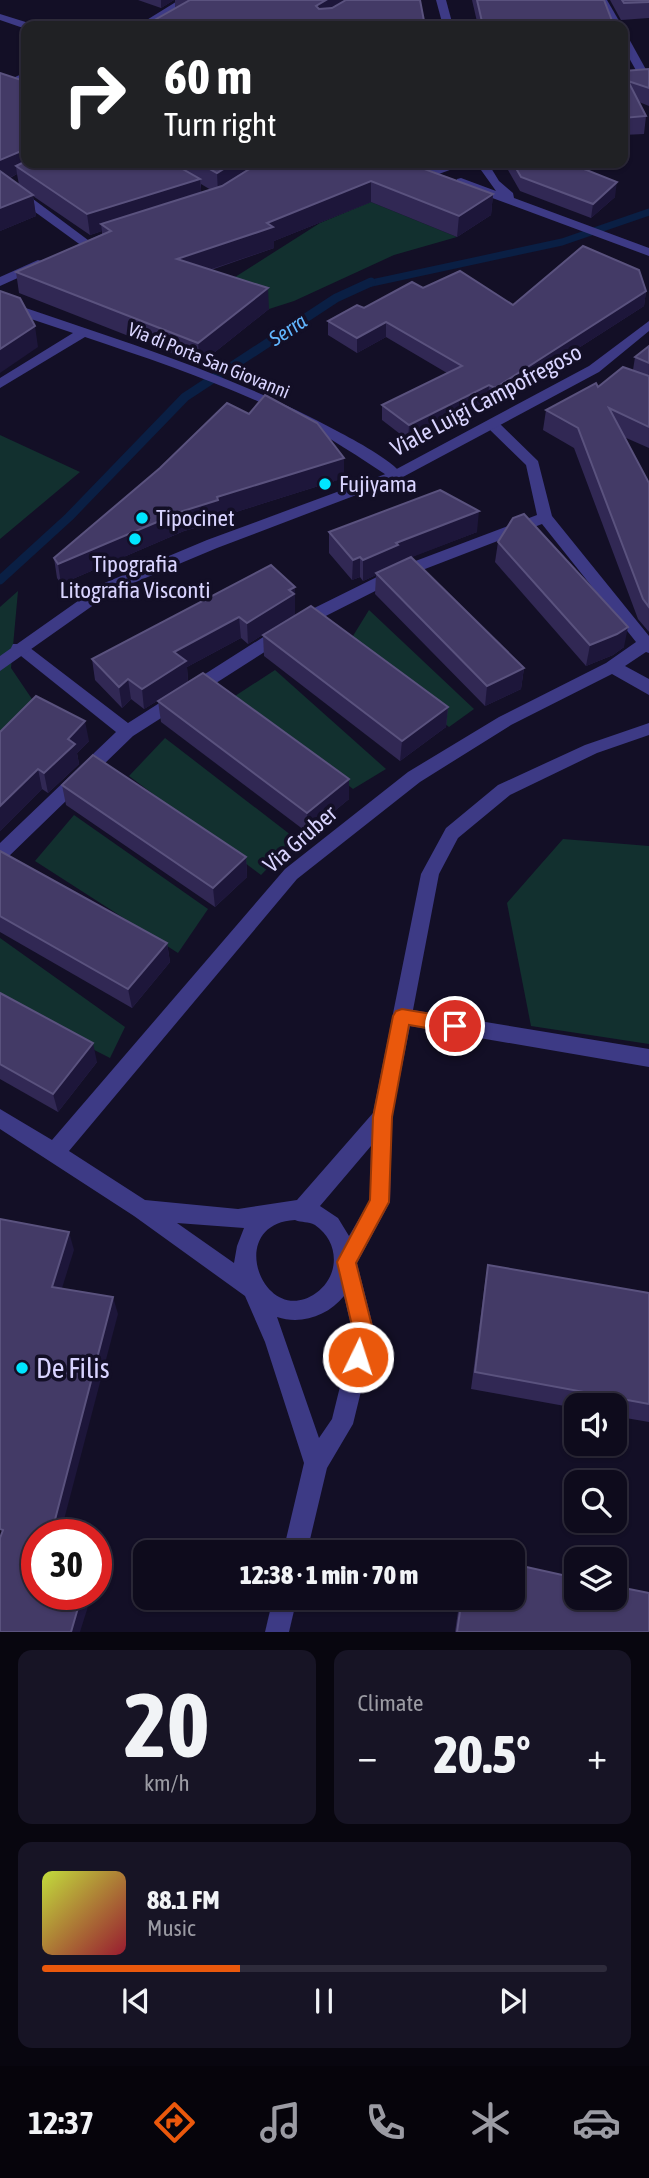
<!DOCTYPE html>
<meta charset="utf-8">
<style>
body{margin:0;font-family:"Asap Condensed",sans-serif;background:#171425;color:#f1f3f6;height:100vh;display:flex;flex-direction:column;font-size:26px;white-space:nowrap}
*{box-sizing:border-box;margin:0}
p{font-size:23px;color:#9b9ba3}
.icon{flex:none;width:38px;height:38px;fill:none;stroke:currentColor;stroke-width:2;stroke-linecap:round;stroke-linejoin:round}
.map{position:relative;height:1632px;overflow:hidden}
.drawer{display:flex;flex-direction:column;gap:18px;padding:18px;background:#08060f;flex:1}
.drawer>*{flex:none}
.guide{position:absolute;left:21px;top:21px;width:607px;height:147px;border-radius:14px;box-shadow:0 2px 5px #0004,0 0 0 2px #2e2b3b;background:#202124;color:#fff;overflow:hidden}
.buttons{position:absolute;left:564px;top:1393px;display:grid;gap:14px}
.buttons a{display:grid;place-items:center;width:63px;height:63px;border-radius:14px;background:#0e0b1c;box-shadow:0 2px 5px #0004,0 0 0 2px #2e2b3b;font-size:35px}
.speed{position:absolute;left:21px;top:1519px;display:flex;gap:14px;font-size:35px;font-weight:700;text-align:center}
.speed>*{display:grid;place-content:center;width:91px;height:91px;border-radius:50%;background:#0e0b1c;box-shadow:0 2px 5px #0004,0 0 0 2px #2e2b3b;line-height:1}
.speed .limit{border:10px solid #d22;background:#fff;color:#111}
.pin{position:absolute;display:grid;place-items:center;width:60px;height:60px;color:#fff;margin:-30px;border:4px solid #fff;border-radius:50%;box-shadow:0 2px 7px #0007}
.me{position:absolute;width:77px;margin:-38px;rotate:4deg;stroke-linejoin:round;filter:drop-shadow(0 0 5px #0008)}
.turn{display:flex;align-items:center;gap:24px;height:147px;padding:0 28px;font-size:32px}
.turn .icon{width:91px;height:91px;stroke-width:2.5}
.turn b{display:block;font-size:49px;line-height:60px}
.big{font-size:52px;font-weight:800;line-height:1.1}
.drawer .widget{flex:1;display:flex;flex-direction:column;justify-content:center;gap:10px;min-width:0;padding:0 24px;border-radius:14px;background:#171425}
.drawer .dial{align-items:center;gap:0}
.dial b{font-size:91px;line-height:1}
.song{display:flex;align-items:center;gap:21px}
.cover{width:84px;height:84px;border-radius:10px;background:linear-gradient(135deg,hsl(70 70% 55%),hsl(350 70% 35%))}
.played{height:7px;border-radius:4px;background:linear-gradient(90deg,#ea580c 35%,#2e2b3b 35%)}
.keys{display:flex;justify-content:space-around;direction:ltr}
.heat{display:flex;justify-content:space-between;align-items:center;font-size:38px;direction:ltr}
.drawer .tiles{flex:1;display:grid;gap:18px;grid-template-columns:1fr 1fr}
.widget:last-child{grid-column:span 2}
.trip{position:absolute;left:133px;top:1540px;width:392px;height:70px;border-radius:14px;background:#0e0b1c;box-shadow:0 2px 5px #0004,0 0 0 2px #2e2b3b;font-weight:800;line-height:70px;text-align:center}
.tab-bar{display:flex;height:112px;justify-content:space-around;align-items:center;background:#06040b;color:#9b9ba3}
.tab-bar .icon{width:49px;height:49px}
.tab-bar .selected{color:#ea580c}
.tab-bar b{font-size:32px;color:#f1f3f6}
.map>svg:first-child{display:block}
</style>
<div class="map">
<svg width="649" height="1632" viewBox="0 0 649 1632">
<rect width="100%" height="100%" fill="#130f26"/>
<g fill="#12302f">
<polygon points="371,202 457,237 394,255 294,301 269,309 213,291 320,223"/>
<polygon points="0,435 80,472 0,539"/>
<polygon points="18,591 11,668 36,705 0,740 0,607"/>
<polygon points="369,610 474,709 449,727 348,644"/>
<polygon points="275,670 386,769 353,789 235,696"/>
<polygon points="165,738 296,839 261,875 129,776"/>
<polygon points="74,815 208,909 178,953 35,861"/>
<polygon points="563,839 649,846 649,1044 531,1026 507,903"/>
<polygon points="0,938 125,1027 110,1058 0,1002"/>
</g>
<g fill="none" stroke-linecap="round" stroke-linejoin="round">
<polyline stroke="#0a1f44" stroke-width="7" points="367,284 562,242 649,212"/>
<polyline stroke="#0a1f44" stroke-width="9" points="0,580 69,517 185,397 336,298 371,282"/>
<g fill="#3d3a85" fill-rule="evenodd">
<polygon points="597,0 607,0 622,26 612,26"/>
<polygon points="623,34 628,37 649,75 649,84 643,83 623,47"/>
<polygon points="26,72 26,79 0,91 0,84"/>
<polygon points="407,163 436,167 451,163 469,163 436,175 407,167"/>
<polygon points="13,190 21,190 92,243 86,247 82,246 13,196"/>
<polygon points="38,260 42,261 42,267 0,286 0,277"/>
<path d="M0,297L11,303C122,341 234,375 337,431C356,441 390,459 403,475L401,478H391C359,457 329,437 295,419C228,385 156,361 85,337L0,388V378L73,333L1,309Z"/>
<path d="M492,420L497,421L538,461L552,516L649,636V653L646,652L625,666L649,679V695L612,674L511,725L420,782L297,879L69,1151L145,1200L238,1209L297,1200L373,1113L421,874L446,828L498,785L585,745L649,723V735L597,753L510,795L458,838L439,874L413,1010L649,1049V1067L410,1026L392,1117L390,1202L357,1263L375,1334L353,1424L327,1468L307,1552H283L304,1463L265,1342L245,1296L134,1216L0,1129V1109L52,1140L285,869L408,772L499,717L606,663L636,642L542,524L399,579L302,628L133,736L6,859L0,861V843L116,732L11,648L13,644H25L128,723L290,620L389,571L537,515L526,465L487,427V421ZM371,1146L370,1200L349,1236L338,1218L320,1206ZM295,1220C302,1223 308,1221 315,1225C340,1242 340,1276 316,1293C264,1330 223,1224 295,1220ZM177,1223L244,1228L237,1246L234,1263ZM344,1296L353,1334L332,1419L319,1438L277,1317C301,1325 328,1316 344,1296Z"/>
<polygon points="273,1598 297,1598 289,1632 265,1632"/>
</g>
<g fill="#3d3a85" fill-rule="evenodd">
<polygon points="179,0 191,0 149,26 137,26"/>
<polygon points="436,0 446,0 453,26 443,26"/>
<polygon points="0,14 32,24 33,26 26,26 26,29 0,20"/>
<polygon points="476,163 488,163 499,181 513,193 514,198 649,248 649,256 457,185 457,179 461,178 496,191"/>
<polygon points="649,321 649,331 599,372 401,478 217,548 112,592 0,671 0,656 102,584 207,540 391,472 589,366"/>
</g>
</g>
<g fill="#312854" fill-rule="evenodd">
<polygon points="138,0 174,0 161,8"/>
<polygon points="175,0 420,0 175,8"/>
<polygon points="472,0 604,0 614,26 478,26"/>
<polygon points="610,0 649,0 649,18 621,20"/>
<polygon points="623,49 626,71 649,69 649,106 639,102 646,116 644,134 623,135"/>
<path d="M0,73L21,80L26,163H421V167L493,194L491,215L457,237L371,202L274,241V248L211,270L269,309L200,364L19,293L16,272L102,234V231L90,235L33,196L36,216L0,231ZM17,174L19,185L10,178ZM201,184L211,190L201,193Z"/>
<polygon points="504,163 569,163 615,197 591,218 520,191"/>
<polygon points="423,288 513,305 646,291 644,306 493,403 488,400 408,440 382,420 382,405 447,373 386,337 357,353 328,335 328,321"/>
<polygon points="649,346 649,448 624,437 649,483 649,632 638,619 574,448 543,430 546,410 633,370 635,357"/>
<polygon points="344,478 220,517 220,521 184,531 61,584 57,578 54,558"/>
<polygon points="329,532 477,532 411,557 524,668 521,689 485,706 375,594 376,575 363,581 360,577 352,580 329,553"/>
<polygon points="498,542 624,647 613,655 586,666 495,562"/>
<polygon points="295,587 295,615 248,644 241,638 187,667 188,682 144,709 131,699 122,708 95,680 92,659"/>
<polygon points="263,635 448,707 446,727 400,761 264,656"/>
<polygon points="158,701 349,779 349,799 308,833 161,722"/>
<polygon points="0,732 89,741 77,753 79,764 48,793 42,789 0,831"/>
<polygon points="62,785 246,857 247,877 215,907 66,805"/>
<polygon points="0,851 167,943 170,962 132,1008 0,932"/>
<polygon points="0,993 97,1062 58,1112 0,1079"/>
<polygon points="488,1265 649,1293 649,1422 614,1416 614,1405 576,1405 576,1408 471,1389 485,1283"/>
<polygon points="460,1598 513,1598 649,1632 455,1632"/>
</g>
<g fill="#1d163a">
<polygon points="161,0 174,0 161,8"/>
<polygon points="326,0 359,0 316,26 316,6"/>
<polygon points="627,60 625,77 623,63"/>
<polygon points="26,149 26,163 16,166 17,174 0,182 0,160"/>
<polygon points="233,163 267,163 218,194 217,173"/>
<polygon points="405,163 421,163 421,174"/>
<polygon points="200,179 202,200 101,224 102,231 90,235 87,214"/>
<polygon points="371,181 371,202 274,241 274,248 179,280 177,259"/>
<polygon points="617,182 615,197 591,218 593,204"/>
<polygon points="493,194 491,215 457,237 459,216"/>
<polygon points="33,195 36,216 0,231 0,208"/>
<polygon points="268,288 269,309 200,364 198,343"/>
<polygon points="646,291 644,306 493,403 495,388"/>
<polygon points="386,322 386,337 357,353 357,338"/>
<polygon points="35,326 38,347 0,373 0,349"/>
<polygon points="489,385 488,400 408,440 409,425"/>
<polygon points="344,458 344,478 220,517 220,521 184,531 61,584 58,564 217,497"/>
<polygon points="479,511 477,532 397,563 397,565 376,573 376,575 363,581 363,560 396,543"/>
<polygon points="360,557 360,577 352,580 353,560"/>
<polygon points="295,587 295,615 248,644 247,623 289,590"/>
<polygon points="239,617 241,638 187,667 188,682 144,709 142,689 174,652"/>
<polygon points="628,627 624,647 613,655 586,666 590,645"/>
<polygon points="524,668 521,689 485,706 487,686"/>
<polygon points="128,679 131,699 122,708 119,687"/>
<polygon points="448,707 446,727 400,761 402,741"/>
<polygon points="85,721 89,741 77,753 79,764 48,793 44,773 68,739"/>
<polygon points="38,769 42,789 0,831 0,806"/>
<polygon points="349,779 349,799 308,833 307,813"/>
<polygon points="246,857 247,877 215,907 213,888"/>
<polygon points="167,943 170,962 132,1008 128,989"/>
<polygon points="93,1043 97,1062 58,1112 53,1094"/>
<polygon points="69,1232 74,1250 57,1304 52,1287"/>
<polygon points="113,1297 118,1314 60,1535 51,1535"/>
<polygon points="82,1594 90,1594 91,1597 80,1632 71,1632"/>
</g>
<g fill="#433a66" stroke="#5a527e" stroke-width="2">
<polygon points="190,0 326,0 316,6 319,9 332,8 346,0 420,0 425,26 144,26"/>
<polygon points="477,0 604,0 614,26 483,26"/>
<polygon points="622,0 649,0 649,2 624,3"/>
<polygon points="623,49 627,60 623,63"/>
<polygon points="623,64 624,71 649,69 649,88 628,81 646,116 623,118"/>
<polygon points="0,73 21,80 26,78 26,149 0,160"/>
<polygon points="26,161 26,163 172,163 200,179 87,214 16,166"/>
<polygon points="199,163 233,163 217,173"/>
<polygon points="259,163 408,163 493,194 459,216 371,181 267,223 273,227 177,259 268,288 198,343 16,272 111,231 101,224 222,186"/>
<polygon points="513,163 569,163 617,182 593,204 521,177"/>
<polygon points="0,171 33,195 0,208"/>
<polygon points="583,246 639,270 646,291 495,388 489,385 409,425 382,405 462,366 386,322 357,338 328,321 357,305 364,308 412,282 423,288 460,271 513,305"/>
<polygon points="0,291 20,298 35,326 0,349"/>
<polygon points="649,346 649,363 635,357"/>
<polygon points="623,367 649,376 649,427 609,408 649,483 649,607 643,599 578,428 546,410 596,383 598,387"/>
<polygon points="265,395 317,423 344,458 217,497 218,500 183,511 58,564 54,558 160,468 227,403 249,414"/>
<polygon points="440,490 479,511 396,543 398,545 363,560 360,557 353,560 329,532"/>
<polygon points="524,514 628,627 617,634 590,645 498,542 513,518"/>
<polygon points="411,557 524,668 487,686 376,573"/>
<polygon points="271,565 295,587 289,590 294,594 247,623 239,617 174,652 186,661 142,689 128,679 119,687 92,659"/>
<polygon points="311,606 448,707 402,741 263,635"/>
<polygon points="203,673 349,779 307,813 158,701"/>
<polygon points="36,696 85,721 68,739 75,744 44,773 38,769 0,806 0,732"/>
<polygon points="93,755 246,857 213,888 62,785"/>
<polygon points="0,851 167,943 128,989 0,916"/>
<polygon points="0,993 93,1043 53,1094 0,1064"/>
<polygon points="0,1219 69,1232 52,1287 113,1297 51,1535 37,1535 37,1594 82,1594 71,1632 0,1632 0,1538 3,1530 0,1529"/>
<polygon points="488,1265 649,1293 649,1404 475,1372"/>
<polygon points="513,1564 576,1578 576,1598 614,1598 614,1586 649,1593 649,1632 457,1632 462,1598 513,1598"/>
</g>
<polygon fill="#ea580c" stroke="#983908" stroke-width="2" points="402,1009 455,1018 461,1020 464,1026 461,1031 455,1033 409,1025 392,1117 389,1202 356,1263 374,1334 366,1364 358,1367 351,1364 348,1357 354,1334 337,1262 370,1200 373,1117 393,1016 396,1011"/>
<g fill="#00e5ff" stroke="#130f26" stroke-width="2.5">
<circle cx="325" cy="484" r="7"/>
<circle cx="142" cy="518" r="7"/>
<circle cx="135" cy="539" r="7"/>
<circle cx="22" cy="1368" r="7"/>
</g>
<g text-anchor="middle" stroke-width="7" stroke-linejoin="round" paint-order="stroke">
<g font-size="19" fill="#d9d4ff" stroke="#130f26">
<text transform="translate(209 360) rotate(22)" y="7">Via di Porta San Giovanni</text>
</g>
<g font-size="21" font-style="italic" fill="#62b6ff" stroke="#130f26">
<text transform="translate(288 330) rotate(-33)" y="7">Serra</text>
</g>
<g font-size="23" fill="#d9d4ff" stroke="#130f26">
<text transform="translate(486 400) rotate(-28)" y="8">Viale Luigi Campofregoso</text>
<text transform="translate(300 839) rotate(-41)" y="8">Via Gruber</text>
</g>
<g font-size="23" fill="#d9d4ff" stroke="#130f26" text-anchor="start">
<text x="339" y="492">Fujiyama</text>
<text x="156" y="526">Tipocinet</text>
<text x="135" y="572" text-anchor="middle">Tipografia<tspan x="135" dy="26">Litografia Visconti</tspan></text>
</g>
<g font-size="28" fill="#d9d4ff" stroke="#130f26" text-anchor="start">
<text x="36" y="1378">De Filis</text>
</g>
</g>
</svg>
<div class="buttons">
<a><svg class="icon" aria-label="sound" viewBox="0 0 24 24"><path d="M4 9h4l5-4v14l-5-4H4zM17 9q2 3 0 6"/></svg></a>
<a><svg class="icon" aria-label="search" viewBox="0 0 24 24"><circle cx="10" cy="10" r="6"/><path d="M15 15l6 6"/></svg></a>
<a><svg class="icon" aria-label="layers" viewBox="0 0 24 24"><path d="M12 4l9 5-9 5-9-5zM3 14l9 5 9-5"/></svg></a>
</div>
<div class="speed"><div class="limit">30</div></div>
<div class="pin" style="left:455px;top:1026px;background:#d93025"><svg class="icon" aria-label="arrive" viewBox="0 0 24 24"><path d="M6 21V4h12l-3 4 3 4H6"/></svg></div>
<svg class="me" style="left:358px;top:1357px" viewBox="-20 -20 40 40"><circle r="17" fill="#ea580c" stroke="#fff" stroke-width="3"/><path d="M0-11L8 9 0 5-8 9z" fill="#fff"/></svg>
<div class="trip">12:38 · 1 min · 70 m</div>
<div class="guide">
<div class="turn"><svg class="icon" aria-label="right" viewBox="0 0 24 24"><path d="M7 20v-9h11M14 6l5 5-5 5"/></svg><div><b>60 m</b>Turn right</div></div>
</div>
</div>
<section class="drawer">
<div class="tiles">
<div class="widget dial"><b>20</b><p>km/h</p></div>
<div class="widget"><p>Climate</p>
<div class="heat"><a>−</a><b class="big">20.5°</b><a>+</a></div>
</div>
<div class="widget">
<div class="song"><i class="cover"></i><div><b>88.1 FM</b><p>Music</p></div></div>
<div class="played"></div>
<div class="keys"><svg class="icon" aria-label="previous" viewBox="0 0 24 24"><path d="M18 5L8 12l10 7zM5 5v14"/></svg><svg class="icon" aria-label="pause" viewBox="0 0 24 24"><path d="M8 5v14M16 5v14"/></svg><svg class="icon" aria-label="next" viewBox="0 0 24 24"><path d="M6 5l10 7-10 7zM19 5v14"/></svg></div>
</div>
</div>
</section>
<nav class="tab-bar">
<b>12:37</b>
<svg class="icon selected" aria-label="directions" viewBox="0 0 24 24"><path d="M12 3l9 9-9 9-9-9zM9 14v-3h6M13 9l2 2-2 2"/></svg>
<svg class="icon" aria-label="music" viewBox="0 0 24 24"><path d="M9 18V5l10-2v13"/><circle cx="6" cy="18" r="3"/><circle cx="16" cy="16" r="3"/></svg>
<svg class="icon" aria-label="phone" viewBox="0 0 24 24"><path d="M5 4h4l2 5-3 2q2 4 5 5l2-3 5 2v4C11 20 4 13 5 4z"/></svg>
<svg class="icon" aria-label="climate" viewBox="0 0 24 24"><path d="M12 3v18M4 7l16 10M4 17L20 7"/></svg>
<svg class="icon" aria-label="car" viewBox="0 0 24 24"><path d="M5 17H2v-5l4-1 3-4h7l3 4 3 1v5h-3M9 17h6M6 11h13"/><circle cx="7" cy="17" r="2"/><circle cx="17" cy="17" r="2"/></svg>
</nav>
